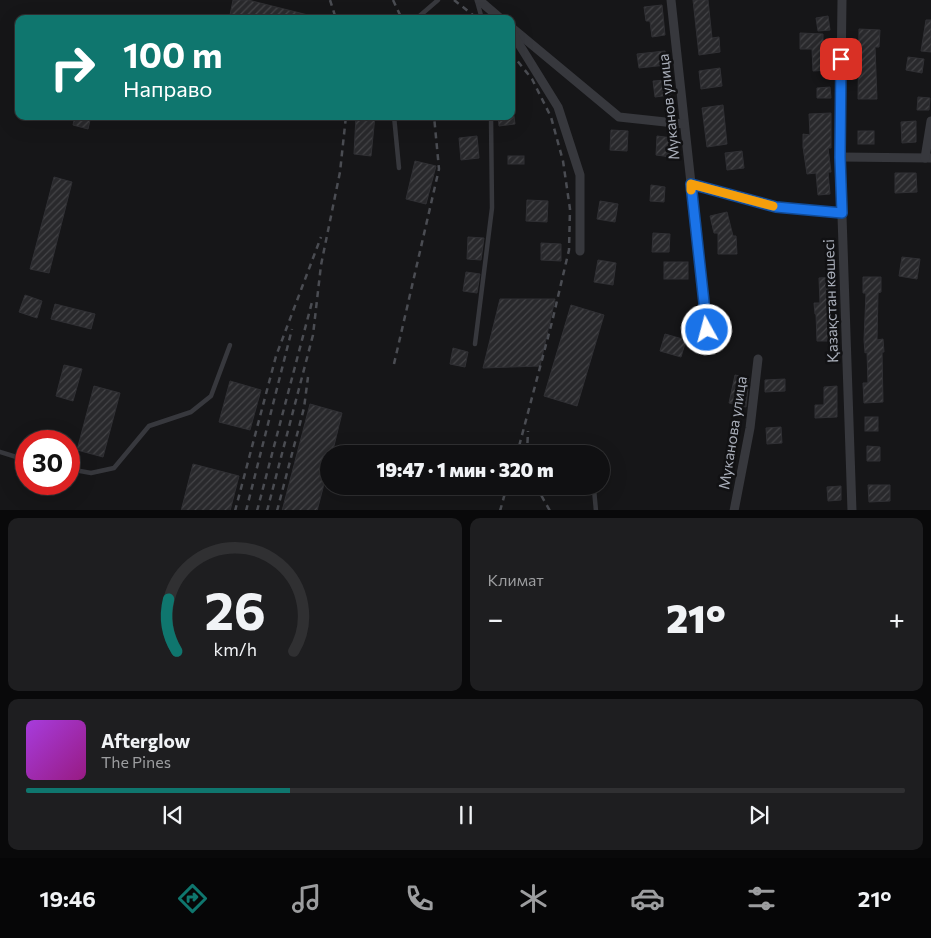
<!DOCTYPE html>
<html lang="ru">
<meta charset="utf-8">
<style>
body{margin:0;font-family:Commissioner,sans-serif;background:#1e1e20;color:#f1f3f6;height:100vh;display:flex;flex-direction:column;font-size:19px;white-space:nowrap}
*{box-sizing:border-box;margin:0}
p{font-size:16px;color:#9c9d9f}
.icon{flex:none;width:28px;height:28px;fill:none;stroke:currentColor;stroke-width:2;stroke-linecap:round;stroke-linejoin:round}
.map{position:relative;height:510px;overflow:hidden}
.details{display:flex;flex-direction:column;gap:8px;padding:8px;background:#09090a;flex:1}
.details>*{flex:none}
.top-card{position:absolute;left:15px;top:15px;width:500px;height:105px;border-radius:10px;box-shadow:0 5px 20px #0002,0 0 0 1px #303032;background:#0f766e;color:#fff;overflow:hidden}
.speed{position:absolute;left:15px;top:430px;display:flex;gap:10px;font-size:25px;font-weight:700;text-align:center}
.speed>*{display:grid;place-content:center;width:65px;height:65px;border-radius:50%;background:#101012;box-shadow:0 5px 20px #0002,0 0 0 1px #303032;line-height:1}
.speed .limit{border:8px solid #d22;background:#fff;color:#111}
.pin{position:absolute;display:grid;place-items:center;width:42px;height:42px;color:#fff;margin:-21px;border-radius:10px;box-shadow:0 2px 8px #0006}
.me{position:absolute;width:55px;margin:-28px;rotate:353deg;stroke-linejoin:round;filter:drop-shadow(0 0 4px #0008)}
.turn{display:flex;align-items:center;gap:18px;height:105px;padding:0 25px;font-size:22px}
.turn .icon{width:65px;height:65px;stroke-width:2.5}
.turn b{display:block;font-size:35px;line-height:42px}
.big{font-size:38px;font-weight:800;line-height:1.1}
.details .widget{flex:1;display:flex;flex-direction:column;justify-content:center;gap:8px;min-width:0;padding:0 18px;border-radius:10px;background:#1e1e20}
.details .dial{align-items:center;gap:0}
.dial svg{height:130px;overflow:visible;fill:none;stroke:#303032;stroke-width:7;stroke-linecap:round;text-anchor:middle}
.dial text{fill:#f1f3f6;stroke:none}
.song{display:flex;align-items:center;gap:15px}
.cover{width:60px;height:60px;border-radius:8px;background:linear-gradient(135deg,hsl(280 70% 55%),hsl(310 70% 35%))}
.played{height:5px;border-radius:2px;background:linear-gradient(90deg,#0f766e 30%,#303032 30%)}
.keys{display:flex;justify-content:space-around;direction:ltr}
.heat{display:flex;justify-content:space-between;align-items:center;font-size:28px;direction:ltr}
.details .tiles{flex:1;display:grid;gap:8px;grid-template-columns:1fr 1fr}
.widget:last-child{grid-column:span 2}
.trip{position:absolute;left:320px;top:445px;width:290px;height:50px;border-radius:25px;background:#101012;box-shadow:0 5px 20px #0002,0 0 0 1px #303032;font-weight:800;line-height:50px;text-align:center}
.tab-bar{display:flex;height:80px;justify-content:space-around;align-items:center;background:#060607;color:#9c9d9f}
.tab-bar .icon{width:35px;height:35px}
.tab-bar .selected{color:#0f766e}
.tab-bar b{font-size:22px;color:#f1f3f6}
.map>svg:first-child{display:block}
</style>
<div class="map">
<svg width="931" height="511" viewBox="0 0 931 511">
<defs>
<pattern id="building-hatch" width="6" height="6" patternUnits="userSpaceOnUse" patternTransform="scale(1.25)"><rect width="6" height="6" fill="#29292c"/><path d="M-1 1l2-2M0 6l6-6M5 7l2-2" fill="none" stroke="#454548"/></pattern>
</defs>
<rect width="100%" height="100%" fill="#161618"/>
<g fill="url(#building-hatch)" stroke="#303034">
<polygon points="233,0 248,0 312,16 312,19 246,19 230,15"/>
<polygon points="693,0 708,0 712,38 719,37 720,52 699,55"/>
<polygon points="662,5 665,35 652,37 650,21 646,21 644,7"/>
<polygon points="828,16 830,30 818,31 816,18"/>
<polygon points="926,20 931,20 931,52 921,51"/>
<polygon points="859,29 880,30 879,47 875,47 877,99 858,99"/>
<polygon points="800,33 823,34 823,56 830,55 831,70 813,71 812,49 800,49"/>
<polygon points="665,51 666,65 639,68 637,54"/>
<polygon points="908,57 924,59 922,73 906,70"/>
<polygon points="720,68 722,86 701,89 699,71"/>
<polygon points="669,80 671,95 655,97 653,81"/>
<polygon points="830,87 831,98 817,98 817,88"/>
<polygon points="918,97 930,98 929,110 917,110"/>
<polygon points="723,105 727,144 707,147 702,108"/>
<polygon points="831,113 831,148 828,148 831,172 828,172 830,194 818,195 816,173 807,174 803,147 803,134 810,135 809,114"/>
<polygon points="75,116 91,116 88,129 73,125"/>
<polygon points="356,116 375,116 371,156 354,154"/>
<polygon points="498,116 514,116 515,124 499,126"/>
<polygon points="916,121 916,142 902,143 901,122"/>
<polygon points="611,130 628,131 627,151 610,150"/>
<rect x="858" y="131" width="16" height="13"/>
<polygon points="477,136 479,158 461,160 459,138"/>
<polygon points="657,136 673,138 671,157 656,155"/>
<polygon points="742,151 744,168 727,170 725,153"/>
<rect x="508" y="156" width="16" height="8"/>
<polygon points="415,161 436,166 426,204 406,199"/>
<polygon points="895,173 916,173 917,192 895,193"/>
<polygon points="54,177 72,182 49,273 30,269"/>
<polygon points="651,185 665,187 664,202 650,201"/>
<polygon points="527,200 548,201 547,222 526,221"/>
<polygon points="600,201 618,204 615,222 597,219"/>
<polygon points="727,212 733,236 736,236 737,254 718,254 718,233 714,233 710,216"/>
<polygon points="653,233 670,234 669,252 652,252"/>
<polygon points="468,237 484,238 481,260 467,259"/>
<polygon points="541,243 561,244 561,261 541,260"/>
<polygon points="902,257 920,259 917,279 899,276"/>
<polygon points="598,260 616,263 613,285 594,282"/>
<rect x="664" y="262" width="24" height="17"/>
<polygon points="466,272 480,274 477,293 463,291"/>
<polygon points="835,277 836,341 817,341 816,314 815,314 814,303 820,303 819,278"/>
<polygon points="863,277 881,277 881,292 878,293 877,340 883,339 884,352 882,352 883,402 864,403 863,383 868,383 867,352 865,353 864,340 866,293 863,293"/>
<polygon points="25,295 42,301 37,318 19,312"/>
<polygon points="500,299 555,299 540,366 483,368"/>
<polygon points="55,304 95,314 91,329 51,319"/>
<polygon points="571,305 604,315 577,406 544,396"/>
<polygon points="665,334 686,340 681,357 660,351"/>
<polygon points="453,348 468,352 465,367 450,364"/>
<polygon points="64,365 82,369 73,401 56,396"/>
<polygon points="735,375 749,378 746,407 729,403"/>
<polygon points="785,379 785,391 765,392 765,380"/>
<polygon points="230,381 261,390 250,430 219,422"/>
<polygon points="94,386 120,393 103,457 77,450"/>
<polygon points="837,386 837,417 815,418 815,405 824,405 824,387"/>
<polygon points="310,404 342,413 332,454 329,454 329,465 317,511 282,511"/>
<rect x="865" y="417" width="13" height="14"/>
<polygon points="781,427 782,443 767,444 766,428"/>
<polygon points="867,446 880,447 880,461 867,461"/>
<polygon points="193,464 239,476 230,511 181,511"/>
<polygon points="868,485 890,485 890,501 869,502"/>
<polygon points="841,486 841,500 828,501 827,487"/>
</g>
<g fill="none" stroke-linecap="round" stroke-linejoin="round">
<g stroke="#37383d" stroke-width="4.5">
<polyline points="477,1 482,19"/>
<polyline points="416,19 438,0"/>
<polyline points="394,116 399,168"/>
<polyline points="475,344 492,208 491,116"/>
<polyline points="0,452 26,460"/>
<polyline points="69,469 91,473 114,468 149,426 191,412 211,396 230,345"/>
<polyline points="594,489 596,511"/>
</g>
<g stroke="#37383d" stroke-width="9">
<polyline points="479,0 501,19"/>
<polyline points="671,0 707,330"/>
<polyline points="842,0 840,157 852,511"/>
<polyline points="512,28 619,117 684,124"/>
<polyline points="511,31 558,107 580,175 580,251"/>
<polyline points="840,157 931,158"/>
<polyline points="925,158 931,121"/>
<polyline points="691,184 776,207 842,213"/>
<polyline points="734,511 750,428 758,359"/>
</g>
<g stroke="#4a4c52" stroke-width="2.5" stroke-dasharray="6 5" stroke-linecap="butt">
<polyline points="330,0 336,19"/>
<polyline points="393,0 402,19"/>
<polyline points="454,0 478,19"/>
<polyline points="511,53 532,79 551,117 563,161 570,209 569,250 552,322 517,454"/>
<polyline points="394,364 439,169 434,116"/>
<polyline points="527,454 528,431"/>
<polyline points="536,486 550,511"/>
<polyline points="235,511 276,356 321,237"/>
<polyline points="246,511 292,329"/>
<polyline points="257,511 312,302"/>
<polyline points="267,511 313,335 321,265 340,172 346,116"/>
<polyline points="277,511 304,408 308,377"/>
<polyline points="500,511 507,486"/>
</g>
</g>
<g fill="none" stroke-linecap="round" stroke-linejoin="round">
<g stroke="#114b97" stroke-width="12">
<polyline id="route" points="707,330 691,184 776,207 842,213 840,157 841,59"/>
</g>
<use href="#route" stroke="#1a73e8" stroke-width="9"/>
<polyline stroke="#f59e0b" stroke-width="9" points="691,190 691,184 773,206"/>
</g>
<g text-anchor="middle" stroke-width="5" stroke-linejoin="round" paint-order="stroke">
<g font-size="15" fill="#a8adb8" stroke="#111113">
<text transform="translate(669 107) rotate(-96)" y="5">Муканов улица</text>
<text transform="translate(831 301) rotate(-92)" y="5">Қазақстан көшесі</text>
<text transform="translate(733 433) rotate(-81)" y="5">Муканова улица</text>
</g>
</g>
</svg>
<div class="speed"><div class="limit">30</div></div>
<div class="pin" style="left:841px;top:59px;background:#d93025"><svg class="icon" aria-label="arrive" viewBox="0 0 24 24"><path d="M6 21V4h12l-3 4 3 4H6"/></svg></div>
<svg class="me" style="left:707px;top:330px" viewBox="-20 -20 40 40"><circle r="17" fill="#1a73e8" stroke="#fff" stroke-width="3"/><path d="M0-11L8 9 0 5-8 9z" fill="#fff"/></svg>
<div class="trip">19:47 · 1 мин · 320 m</div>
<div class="top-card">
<div class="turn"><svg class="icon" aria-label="right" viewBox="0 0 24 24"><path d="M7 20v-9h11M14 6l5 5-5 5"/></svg><div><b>100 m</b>Направо</div></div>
</div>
</div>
<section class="details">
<div class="tiles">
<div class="widget dial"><svg viewBox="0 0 100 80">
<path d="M14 69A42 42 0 1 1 86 69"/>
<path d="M14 69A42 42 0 0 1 9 37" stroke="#0f766e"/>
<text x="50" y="56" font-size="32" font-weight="700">26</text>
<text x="50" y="72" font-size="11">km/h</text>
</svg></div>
<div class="widget"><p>Климат</p>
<div class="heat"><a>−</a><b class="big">21°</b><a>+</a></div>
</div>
<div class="widget">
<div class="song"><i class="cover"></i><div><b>Afterglow</b><p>The Pines</p></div></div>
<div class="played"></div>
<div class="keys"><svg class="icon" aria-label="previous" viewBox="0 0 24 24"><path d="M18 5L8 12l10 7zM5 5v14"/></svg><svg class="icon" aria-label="pause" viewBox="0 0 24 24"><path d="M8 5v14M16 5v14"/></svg><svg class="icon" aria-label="next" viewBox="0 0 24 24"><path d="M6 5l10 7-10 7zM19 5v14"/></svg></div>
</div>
</div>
</section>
<nav class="tab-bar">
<b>19:46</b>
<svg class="icon selected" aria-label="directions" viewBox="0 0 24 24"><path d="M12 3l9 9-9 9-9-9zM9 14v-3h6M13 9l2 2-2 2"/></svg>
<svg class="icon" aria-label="music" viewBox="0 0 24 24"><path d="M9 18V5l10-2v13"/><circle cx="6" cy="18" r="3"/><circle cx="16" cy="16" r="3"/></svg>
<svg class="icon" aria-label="phone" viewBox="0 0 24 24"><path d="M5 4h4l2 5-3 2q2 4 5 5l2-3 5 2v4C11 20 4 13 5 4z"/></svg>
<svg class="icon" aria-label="climate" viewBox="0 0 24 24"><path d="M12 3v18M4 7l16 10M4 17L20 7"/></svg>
<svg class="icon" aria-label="car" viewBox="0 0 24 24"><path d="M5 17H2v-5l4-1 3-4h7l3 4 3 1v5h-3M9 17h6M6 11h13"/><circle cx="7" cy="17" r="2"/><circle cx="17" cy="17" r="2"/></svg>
<svg class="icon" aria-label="filters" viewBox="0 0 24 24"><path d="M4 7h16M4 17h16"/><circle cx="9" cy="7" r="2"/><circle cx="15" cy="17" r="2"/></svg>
<b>21°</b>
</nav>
